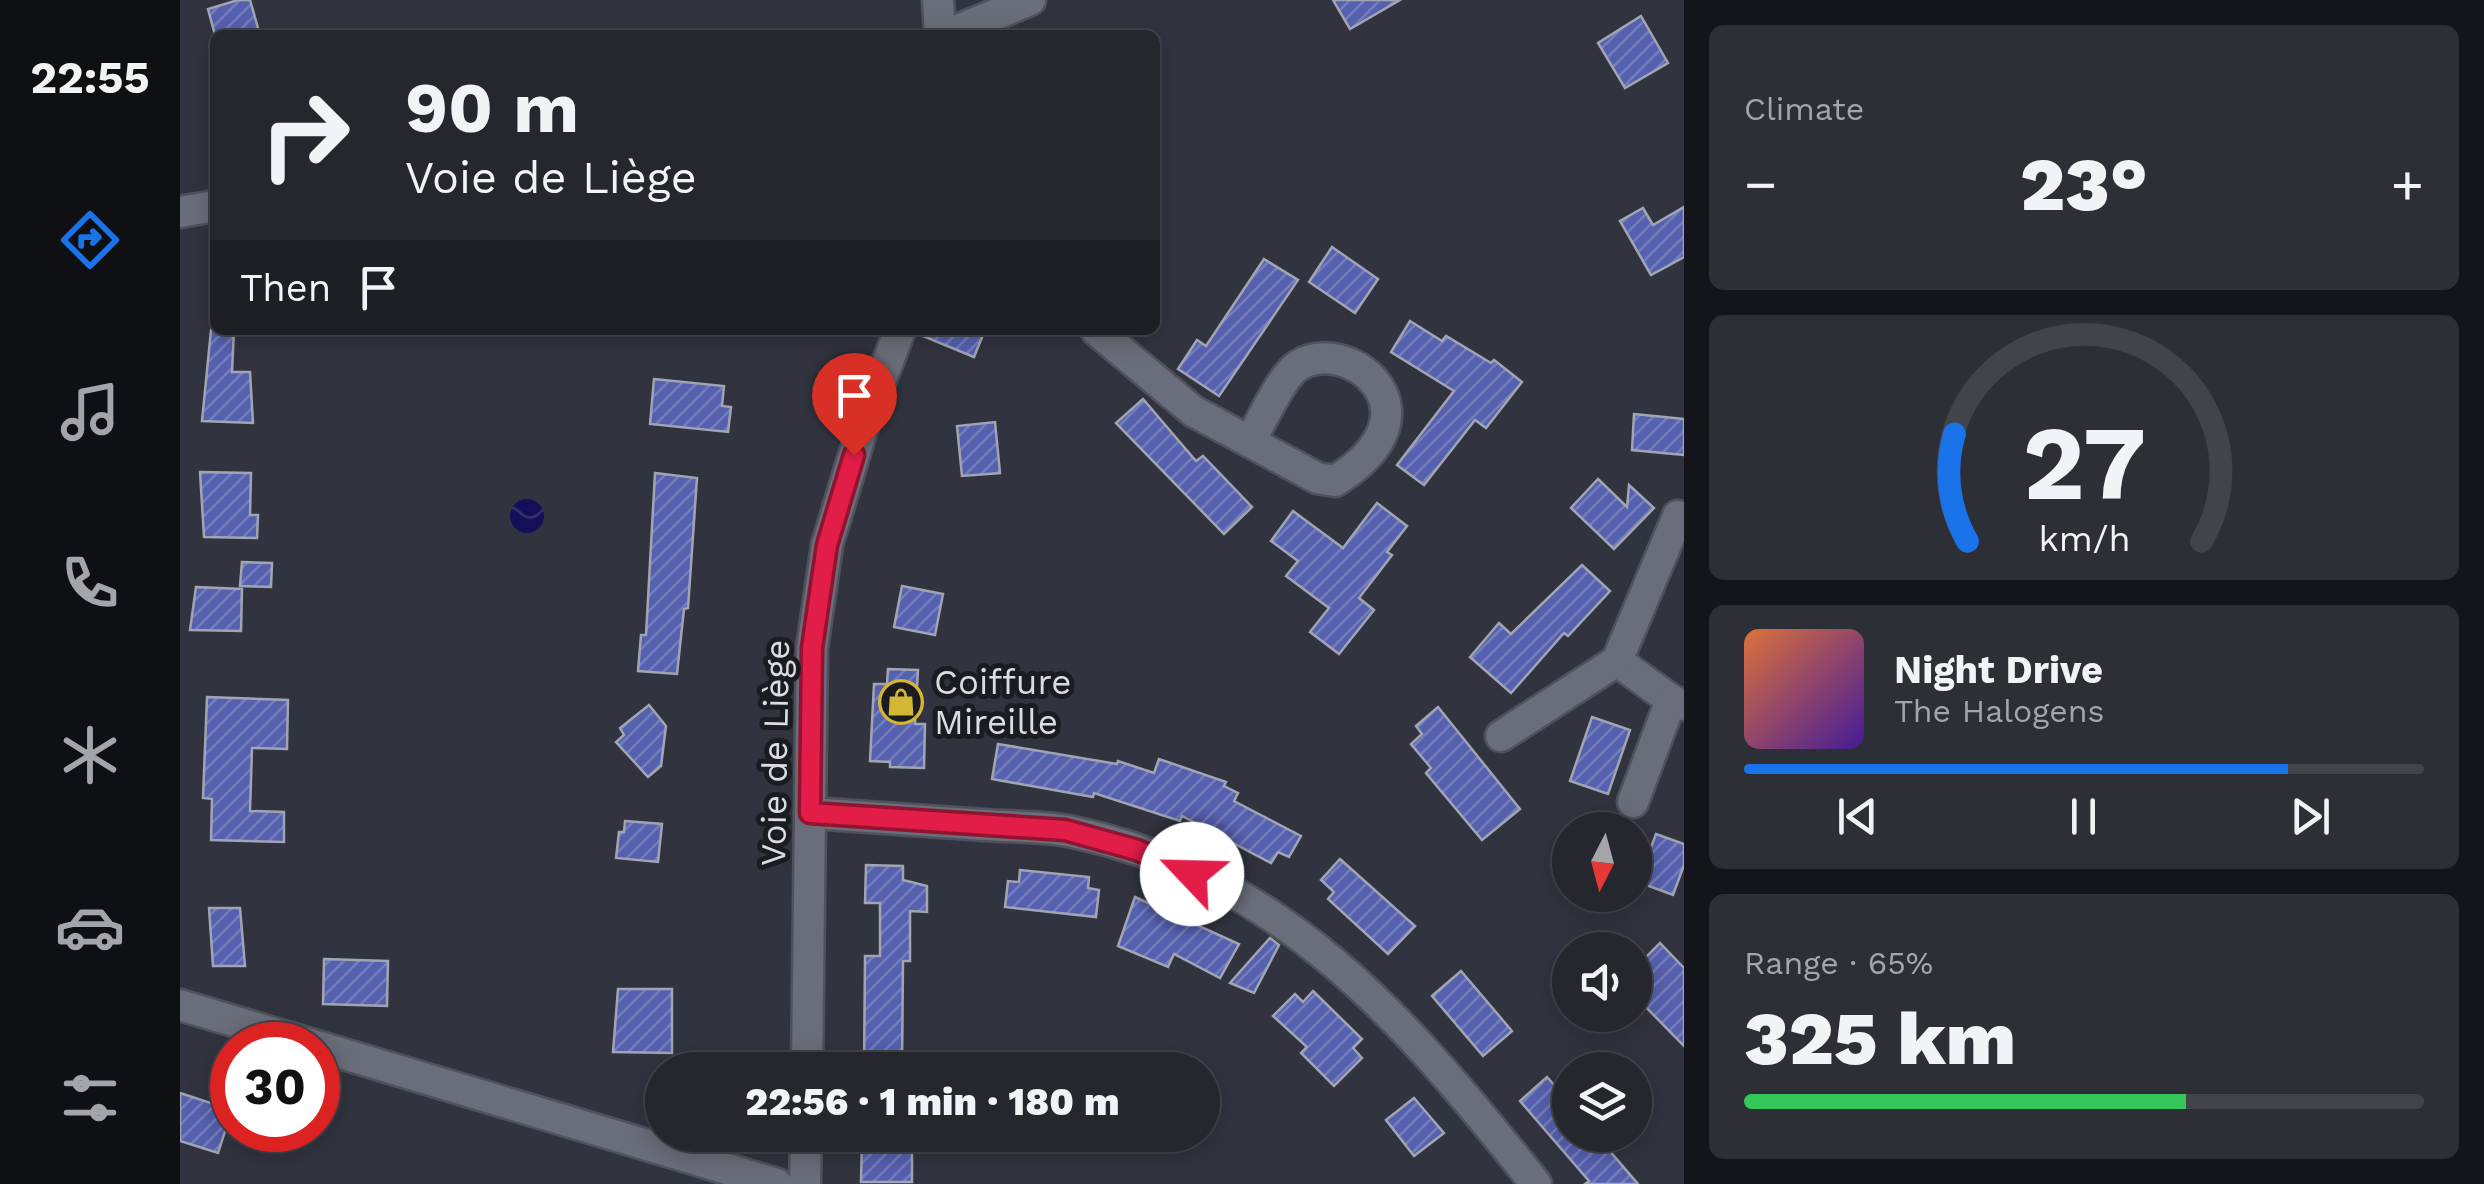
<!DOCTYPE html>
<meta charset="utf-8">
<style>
body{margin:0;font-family:"Work Sans",sans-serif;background:#2d2f37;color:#f1f3f6;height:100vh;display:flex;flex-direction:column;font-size:38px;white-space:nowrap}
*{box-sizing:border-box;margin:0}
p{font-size:32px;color:#a3a5aa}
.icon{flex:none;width:55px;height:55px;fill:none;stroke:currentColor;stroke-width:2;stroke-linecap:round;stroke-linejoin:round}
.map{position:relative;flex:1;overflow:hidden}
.details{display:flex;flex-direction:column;gap:25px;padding:25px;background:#14151a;width:800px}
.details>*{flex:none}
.banner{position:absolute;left:30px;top:30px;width:950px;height:305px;border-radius:15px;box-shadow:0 5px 25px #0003,0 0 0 2px #42444b;background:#25272f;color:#f1f3f6;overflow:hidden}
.needle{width:65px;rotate:186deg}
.tools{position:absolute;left:1372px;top:812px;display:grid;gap:20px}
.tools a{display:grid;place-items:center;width:100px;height:100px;border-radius:50%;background:#25272f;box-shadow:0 5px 25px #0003,0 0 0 2px #42444b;font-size:50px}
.speed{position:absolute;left:30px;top:1022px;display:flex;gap:20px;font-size:50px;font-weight:700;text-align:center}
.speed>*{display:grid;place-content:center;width:130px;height:130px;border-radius:50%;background:#25272f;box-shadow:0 5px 25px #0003,0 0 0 2px #42444b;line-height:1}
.speed .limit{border:15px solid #d22;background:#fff;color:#111}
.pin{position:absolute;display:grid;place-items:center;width:85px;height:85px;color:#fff;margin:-102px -42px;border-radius:50% 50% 50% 0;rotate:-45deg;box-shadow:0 0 10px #0007}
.pin .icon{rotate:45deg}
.me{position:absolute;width:110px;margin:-55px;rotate:294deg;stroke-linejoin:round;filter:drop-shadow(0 0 8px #0008)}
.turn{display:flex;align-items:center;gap:35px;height:210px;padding:0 30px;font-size:45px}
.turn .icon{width:130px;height:130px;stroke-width:2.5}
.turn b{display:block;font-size:70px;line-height:85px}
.then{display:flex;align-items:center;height:95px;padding:0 30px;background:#0003;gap:20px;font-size:38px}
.big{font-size:75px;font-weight:800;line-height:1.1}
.details .card{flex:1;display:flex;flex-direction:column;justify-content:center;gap:15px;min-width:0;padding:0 35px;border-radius:15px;background:#2d2f37}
.details .dial{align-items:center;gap:0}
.dial svg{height:260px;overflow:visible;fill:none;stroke:#42444b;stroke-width:7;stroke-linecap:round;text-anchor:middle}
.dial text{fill:#f1f3f6;stroke:none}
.song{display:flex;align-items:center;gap:30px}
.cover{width:120px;height:120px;border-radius:15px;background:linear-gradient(135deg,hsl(20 70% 55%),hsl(260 70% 35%))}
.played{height:10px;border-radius:5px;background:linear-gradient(90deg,#1a73e8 80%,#42444b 80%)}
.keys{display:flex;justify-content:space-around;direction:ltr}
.heat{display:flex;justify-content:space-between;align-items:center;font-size:55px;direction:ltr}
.charge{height:15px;border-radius:8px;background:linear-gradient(90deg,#34c759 65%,#42444b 0)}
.trip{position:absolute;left:465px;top:1052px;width:575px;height:100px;border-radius:50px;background:#25272f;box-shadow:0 5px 25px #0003,0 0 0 2px #42444b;font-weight:800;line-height:100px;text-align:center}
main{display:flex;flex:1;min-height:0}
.menu{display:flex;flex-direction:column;width:180px;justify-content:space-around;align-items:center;background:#0f1013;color:#a3a5aa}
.menu .icon{width:70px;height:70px}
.menu .current{color:#1a73e8}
.menu b{font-size:45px;color:#f1f3f6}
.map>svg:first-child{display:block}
</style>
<main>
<nav class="menu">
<b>22:55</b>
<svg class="icon current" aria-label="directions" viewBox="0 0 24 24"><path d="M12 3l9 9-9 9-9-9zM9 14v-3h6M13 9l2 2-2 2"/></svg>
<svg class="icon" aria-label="music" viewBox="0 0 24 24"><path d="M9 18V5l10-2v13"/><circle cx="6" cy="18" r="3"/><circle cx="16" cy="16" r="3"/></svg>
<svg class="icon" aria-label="phone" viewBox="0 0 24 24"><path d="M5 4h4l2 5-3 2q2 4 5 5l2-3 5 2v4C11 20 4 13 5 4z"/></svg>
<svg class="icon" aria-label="climate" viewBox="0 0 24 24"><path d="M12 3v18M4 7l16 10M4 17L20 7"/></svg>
<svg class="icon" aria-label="car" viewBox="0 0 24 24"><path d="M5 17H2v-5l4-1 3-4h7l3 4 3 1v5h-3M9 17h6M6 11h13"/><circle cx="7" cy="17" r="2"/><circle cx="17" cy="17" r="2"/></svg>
<svg class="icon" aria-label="filters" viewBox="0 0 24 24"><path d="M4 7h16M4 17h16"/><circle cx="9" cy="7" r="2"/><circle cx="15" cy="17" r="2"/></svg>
</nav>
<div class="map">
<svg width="1504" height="1184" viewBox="0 0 1504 1184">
<defs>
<pattern id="water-waves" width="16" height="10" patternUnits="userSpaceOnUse" patternTransform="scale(2.5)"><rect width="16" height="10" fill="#150e58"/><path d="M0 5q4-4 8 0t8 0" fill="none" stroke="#363070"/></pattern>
<pattern id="building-hatch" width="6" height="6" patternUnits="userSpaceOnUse" patternTransform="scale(2.5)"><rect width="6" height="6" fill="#5560af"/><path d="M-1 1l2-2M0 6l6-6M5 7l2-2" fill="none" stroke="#757ebd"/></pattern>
</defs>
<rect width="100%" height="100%" fill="#31343f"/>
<circle fill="url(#water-waves)" cx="347" cy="516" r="17"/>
<g fill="url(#building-hatch)" stroke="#a1a5b3" stroke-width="2.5">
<polygon points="58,0 70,0 80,35 35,35 28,9"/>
<polygon points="1153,0 1220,0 1170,29"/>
<polygon points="1461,16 1488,63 1445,88 1418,43"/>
<polygon points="1504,207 1504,257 1471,275 1440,221 1463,208 1473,225"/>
<polygon points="1152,247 1198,279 1175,313 1129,282"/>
<polygon points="1084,259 1118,280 1039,396 998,369 1017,340 1026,346"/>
<polygon points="1230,321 1262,341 1266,336 1311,363 1314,360 1342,382 1306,428 1295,420 1244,485 1217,465 1274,391 1211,352"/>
<polygon points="31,330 54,330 52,372 70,372 73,423 22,421"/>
<polygon points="738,330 805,330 794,357 738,334"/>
<polygon points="474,379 544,386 542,406 551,407 548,432 470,424"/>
<polygon points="963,399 1016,461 1023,456 1072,507 1044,534 936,423"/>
<polygon points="1454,414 1504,419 1504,455 1452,450"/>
<polygon points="815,422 820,473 782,476 777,426"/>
<polygon points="20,472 71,473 70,515 78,515 77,538 24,537"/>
<polygon points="475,473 517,478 508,608 504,609 497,674 458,671 461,635 466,635"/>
<polygon points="1418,479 1447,507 1449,485 1474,508 1434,549 1391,508"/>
<polygon points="1197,503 1227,526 1207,552 1212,555 1179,598 1194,610 1159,654 1130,632 1149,608 1106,576 1118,561 1091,541 1113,511 1163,548"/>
<polygon points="62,562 92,563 91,587 60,586"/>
<polygon points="1402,565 1430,591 1388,636 1384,633 1331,693 1290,657 1319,623 1331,634"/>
<polygon points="722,586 763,594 755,635 714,627"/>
<polygon points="16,587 62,589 61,631 10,630"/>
<polygon points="708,669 738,670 735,724 745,724 744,768 710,767 710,762 690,761 694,684 707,684"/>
<polygon points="27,697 108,700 107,749 72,748 70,811 104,812 104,842 31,840 32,799 23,798"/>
<polygon points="469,705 486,726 481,766 468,777 436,742 444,735 440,728"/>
<polygon points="1258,707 1340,809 1302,840 1246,773 1251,768 1231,744 1242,734 1236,726"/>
<polygon points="1412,717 1450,730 1428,794 1390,781"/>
<polygon points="818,744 937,764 938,761 974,773 979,759 1046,782 1044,786 1058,793 1054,801 1121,836 1109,857 1098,852 1091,863 1002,816 1000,821 914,793 913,797 812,779"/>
<polygon points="445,821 482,824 478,862 436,858 439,832 444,832"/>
<polygon points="1476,834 1504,844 1504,865 1493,895 1458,882"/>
<polygon points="1160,859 1235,926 1208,954 1148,899 1154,892 1141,880"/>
<polygon points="686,865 723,866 723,880 747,886 747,912 730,911 730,961 723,961 722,1070 684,1070 685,956 700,956 700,903 685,903"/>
<polygon points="840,870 909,877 908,888 919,890 916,917 825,907 828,881 839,882"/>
<polygon points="955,897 1059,944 1040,978 994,954 988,967 938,946"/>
<polygon points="29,908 60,908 65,966 33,966"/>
<polygon points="1090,938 1099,945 1074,993 1050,983"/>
<polygon points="1480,943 1504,968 1504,1046 1455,996 1455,968"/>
<polygon points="144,959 208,961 207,1006 143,1004"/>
<polygon points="1281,971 1332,1031 1303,1056 1252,996"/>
<polygon points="438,989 492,989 492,1053 433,1052"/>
<polygon points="1133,991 1182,1039 1173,1048 1182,1058 1154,1086 1121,1053 1127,1047 1093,1016 1115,994 1123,1002"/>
<polygon points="1367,1077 1390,1103 1390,1135 1416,1135 1458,1184 1405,1184 1409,1181 1340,1101"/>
<polygon points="0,1093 52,1110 38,1153 0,1141"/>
<polygon points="1234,1098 1264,1133 1234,1156 1206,1120"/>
<polygon points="682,1139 732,1140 732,1182 681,1182"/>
</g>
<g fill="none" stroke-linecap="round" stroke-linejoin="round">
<g stroke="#4f525b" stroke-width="35">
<g id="minor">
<polyline points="758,0 760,35"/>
<polyline points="766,35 850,0"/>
<polyline points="0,212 35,206"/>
<path d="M916,330L1013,411L1137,478L1155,481C1269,411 1164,330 1115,368C1100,380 1080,424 1070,442"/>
<polyline points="1437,661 1491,700 1504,705"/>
<polyline points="1321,736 1437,661 1498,516"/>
<polyline points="1453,802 1491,700"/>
<path d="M630,813C688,817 747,821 805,825C832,827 861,826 888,831C1103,875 1226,1021 1356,1184"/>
<polyline points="0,1005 597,1184"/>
<polyline points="627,1070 632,648 647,545 683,426 720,330"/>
<polyline points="625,1184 626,1135"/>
</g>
</g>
<use href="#minor" stroke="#6a6d7a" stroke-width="30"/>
</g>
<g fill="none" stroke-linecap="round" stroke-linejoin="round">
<g stroke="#92132f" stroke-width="25">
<polyline id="route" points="674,455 647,545 632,648 630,813 885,830 957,850 1012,874"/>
</g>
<use href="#route" stroke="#e11d48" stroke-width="18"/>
</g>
<defs>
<g id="shop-ring" transform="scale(2.25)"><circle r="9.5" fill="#1b1c21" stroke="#d4b635" stroke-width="1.5"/><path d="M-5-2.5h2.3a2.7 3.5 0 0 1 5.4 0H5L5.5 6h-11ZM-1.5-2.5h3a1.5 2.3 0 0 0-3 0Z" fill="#d4b635"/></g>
</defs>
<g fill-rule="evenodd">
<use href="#shop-ring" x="721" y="702"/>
</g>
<g text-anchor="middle" stroke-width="10" stroke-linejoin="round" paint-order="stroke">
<g font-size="35" fill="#dadce3" stroke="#1b1c21" text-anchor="start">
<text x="754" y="694">Coiffure<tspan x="754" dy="40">Mireille</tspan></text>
</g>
<g font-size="35" fill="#dadce3" stroke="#1b1c21">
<text transform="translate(595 753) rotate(-89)" y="12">Voie de Liège</text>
</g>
</g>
</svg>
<div class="tools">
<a><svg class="needle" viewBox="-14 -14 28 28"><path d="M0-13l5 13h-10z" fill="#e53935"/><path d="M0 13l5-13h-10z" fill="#a3a5aa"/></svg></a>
<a><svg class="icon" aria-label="sound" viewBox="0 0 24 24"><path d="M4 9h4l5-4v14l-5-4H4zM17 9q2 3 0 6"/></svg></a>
<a><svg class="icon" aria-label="layers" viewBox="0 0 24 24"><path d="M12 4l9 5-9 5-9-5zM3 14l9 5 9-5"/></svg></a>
</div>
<div class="speed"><div class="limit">30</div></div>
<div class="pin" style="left:674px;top:455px;background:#d93025"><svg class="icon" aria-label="arrive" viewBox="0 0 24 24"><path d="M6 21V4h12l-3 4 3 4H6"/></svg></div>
<svg class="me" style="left:1012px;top:874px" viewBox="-20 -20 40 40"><circle r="19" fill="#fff"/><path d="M0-13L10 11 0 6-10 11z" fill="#e11d48"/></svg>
<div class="trip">22:56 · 1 min · 180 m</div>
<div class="banner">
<div class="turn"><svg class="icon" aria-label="right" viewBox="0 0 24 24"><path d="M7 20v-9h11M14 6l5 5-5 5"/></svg><div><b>90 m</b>Voie de Liège</div></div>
<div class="then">Then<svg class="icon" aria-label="arrive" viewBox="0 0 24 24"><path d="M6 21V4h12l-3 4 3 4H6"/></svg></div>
</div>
</div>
<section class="details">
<div class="card"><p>Climate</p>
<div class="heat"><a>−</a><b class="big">23°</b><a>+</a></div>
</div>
<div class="card dial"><svg viewBox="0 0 100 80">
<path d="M14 69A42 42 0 1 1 86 69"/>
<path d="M14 69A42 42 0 0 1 10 36" stroke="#1a73e8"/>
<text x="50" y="56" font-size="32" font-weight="700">27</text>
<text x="50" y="72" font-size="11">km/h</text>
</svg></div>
<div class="card">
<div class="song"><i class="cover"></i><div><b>Night Drive</b><p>The Halogens</p></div></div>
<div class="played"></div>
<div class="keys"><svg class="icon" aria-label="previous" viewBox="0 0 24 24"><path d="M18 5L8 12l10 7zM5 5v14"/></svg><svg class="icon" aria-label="pause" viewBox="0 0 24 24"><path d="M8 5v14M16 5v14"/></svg><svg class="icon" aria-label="next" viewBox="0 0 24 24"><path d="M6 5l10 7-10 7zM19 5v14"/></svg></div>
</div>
<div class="card"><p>Range · 65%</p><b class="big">325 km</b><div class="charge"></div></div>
</section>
</main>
